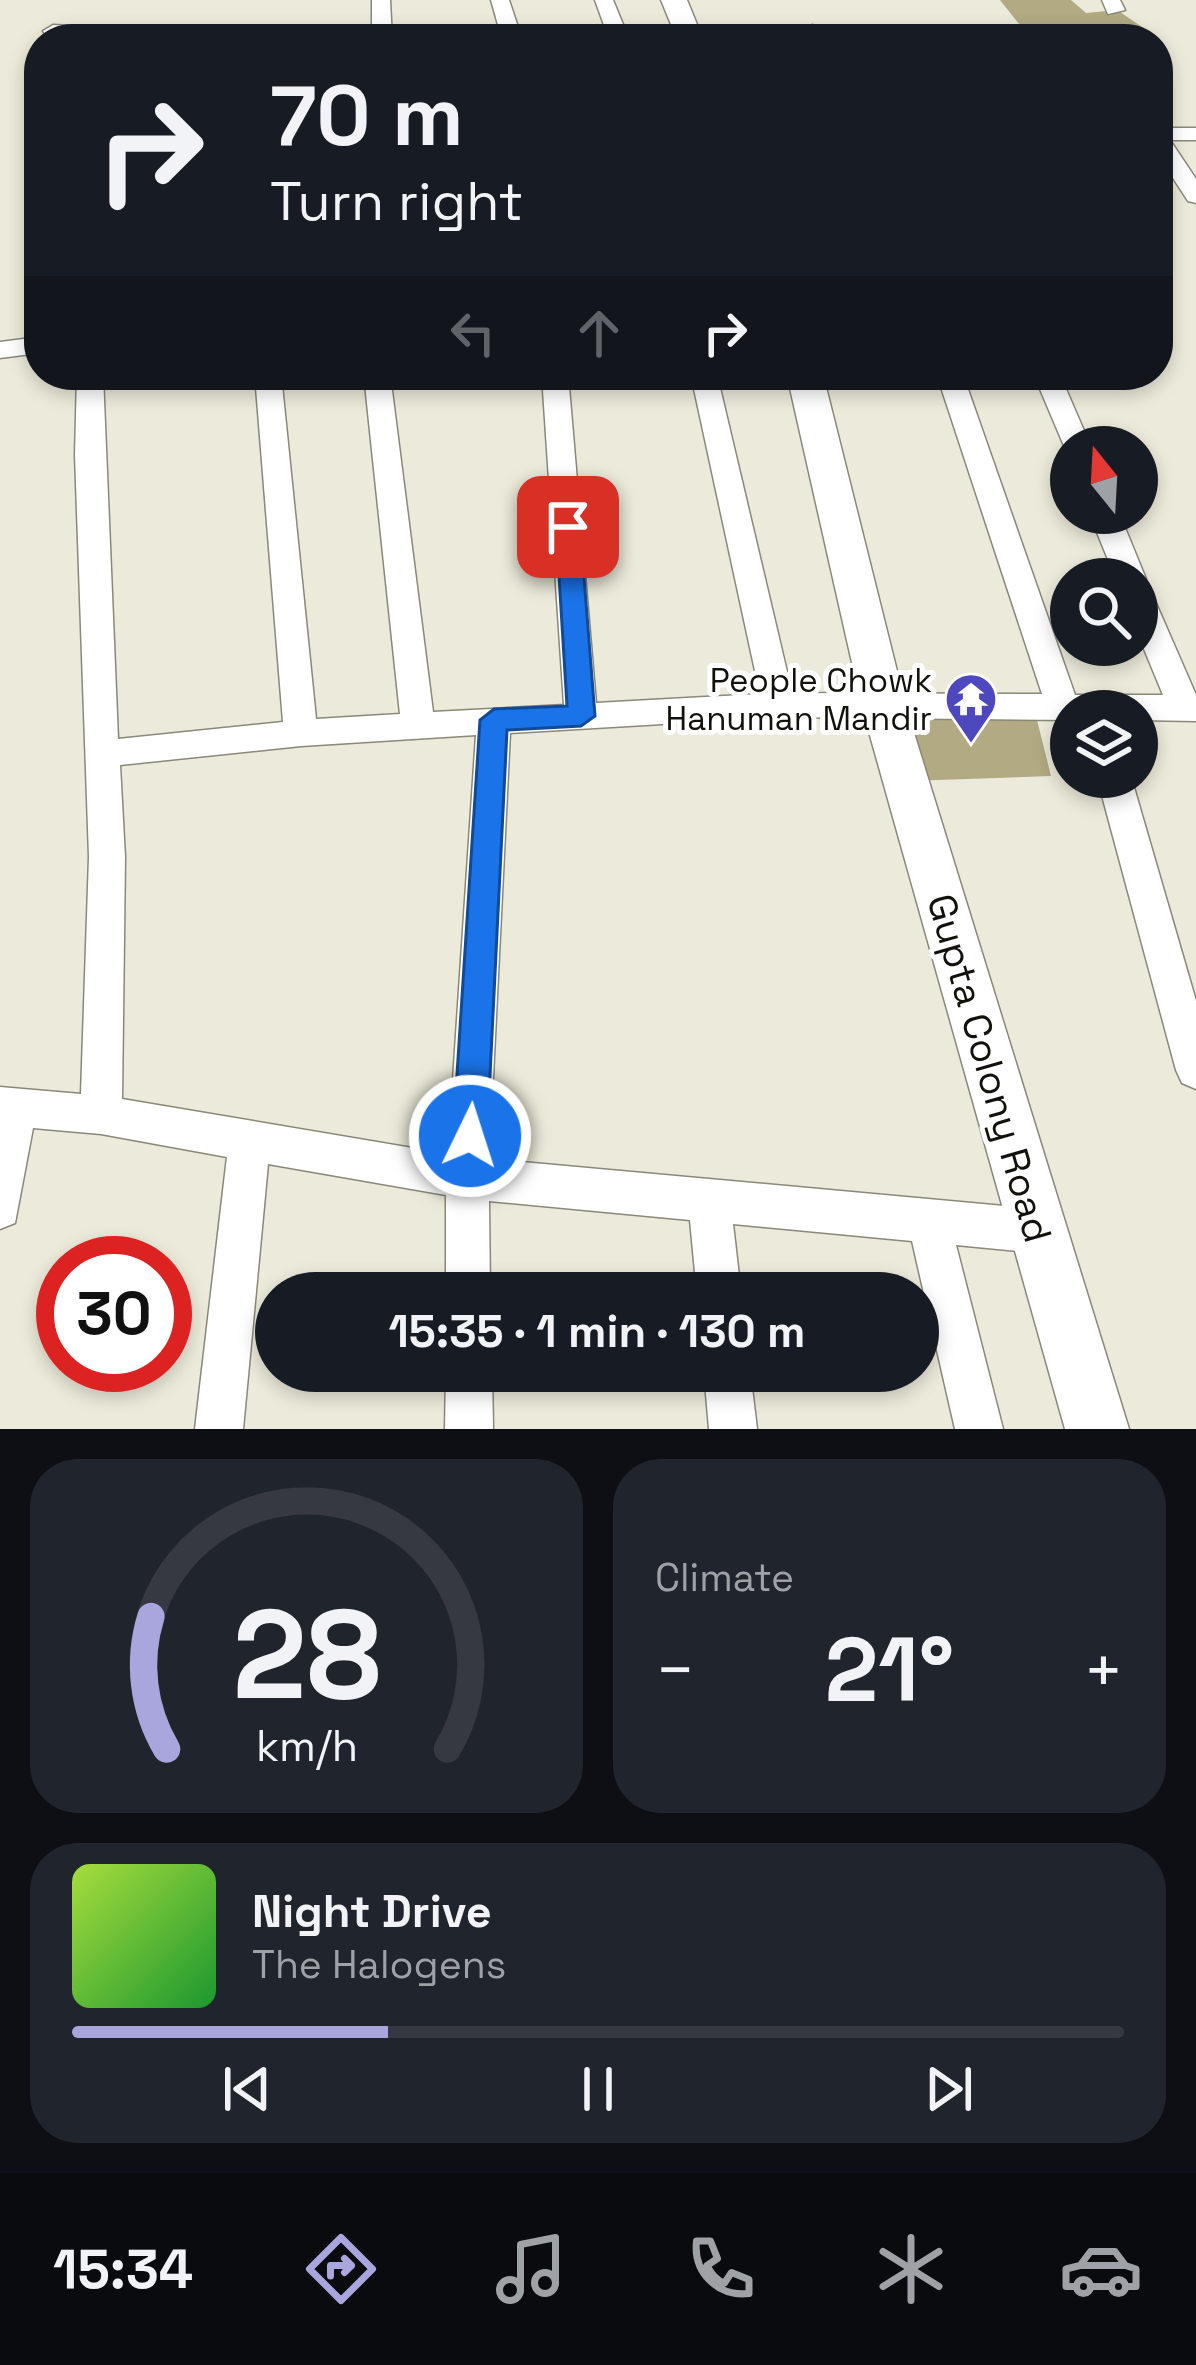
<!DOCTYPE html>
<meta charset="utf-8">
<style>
body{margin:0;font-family:"Space Grotesk",sans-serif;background:#20242c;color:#f1f3f6;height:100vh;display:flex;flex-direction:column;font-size:45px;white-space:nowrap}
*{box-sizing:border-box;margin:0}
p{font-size:39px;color:#9ea1a6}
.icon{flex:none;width:66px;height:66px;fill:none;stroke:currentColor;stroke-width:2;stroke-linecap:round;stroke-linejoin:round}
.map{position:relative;height:1429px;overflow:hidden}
.details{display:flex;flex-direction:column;gap:30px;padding:30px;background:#0d0f14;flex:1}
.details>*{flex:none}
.hud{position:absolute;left:24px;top:24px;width:1149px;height:366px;border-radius:48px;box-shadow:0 6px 18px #0003;background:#171b24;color:#f1f3f6;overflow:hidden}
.needle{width:78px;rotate:342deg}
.buttons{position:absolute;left:1050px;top:426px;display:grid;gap:24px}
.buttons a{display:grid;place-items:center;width:108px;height:108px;border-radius:50%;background:#171b24;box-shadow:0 6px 18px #0003;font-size:60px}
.speed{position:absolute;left:36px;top:1236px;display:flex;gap:24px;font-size:60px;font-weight:700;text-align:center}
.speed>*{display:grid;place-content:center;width:156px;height:156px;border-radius:50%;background:#171b24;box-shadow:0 6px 18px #0003;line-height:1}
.speed .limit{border:18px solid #d22;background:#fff;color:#111}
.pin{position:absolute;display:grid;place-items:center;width:102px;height:102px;color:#fff;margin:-51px;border-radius:24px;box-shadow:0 6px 18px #0006}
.me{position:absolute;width:132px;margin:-66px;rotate:4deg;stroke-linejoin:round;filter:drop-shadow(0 0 9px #0008)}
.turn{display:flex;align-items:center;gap:42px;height:252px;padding:0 48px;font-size:54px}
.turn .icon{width:156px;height:156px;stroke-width:2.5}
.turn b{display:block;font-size:84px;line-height:102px}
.lanes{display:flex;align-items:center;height:114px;padding:0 48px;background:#0003;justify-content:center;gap:60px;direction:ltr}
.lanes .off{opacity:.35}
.big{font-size:90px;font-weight:700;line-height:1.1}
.details .widget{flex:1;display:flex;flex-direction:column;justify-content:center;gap:18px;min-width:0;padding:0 42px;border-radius:48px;background:#20242c}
.details .dial{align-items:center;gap:0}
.dial svg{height:312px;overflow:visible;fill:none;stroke:#363941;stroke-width:7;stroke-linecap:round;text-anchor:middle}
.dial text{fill:#f1f3f6;stroke:none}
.song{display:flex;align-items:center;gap:36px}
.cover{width:144px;height:144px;border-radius:18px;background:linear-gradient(135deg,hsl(80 70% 55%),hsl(130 70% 35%))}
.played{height:12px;border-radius:6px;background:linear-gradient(90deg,#a8a6dd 30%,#363941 30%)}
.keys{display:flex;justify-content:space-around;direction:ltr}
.heat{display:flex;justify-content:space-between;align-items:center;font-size:66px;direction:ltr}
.details .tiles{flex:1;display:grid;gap:30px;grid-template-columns:1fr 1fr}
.widget:last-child{grid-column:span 2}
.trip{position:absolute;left:255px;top:1272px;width:684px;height:120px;border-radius:60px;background:#171b24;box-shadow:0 6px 18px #0003;font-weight:700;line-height:120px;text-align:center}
.tab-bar{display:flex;height:192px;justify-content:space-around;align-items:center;background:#090b0e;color:#9ea1a6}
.tab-bar .icon{width:84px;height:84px}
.tab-bar .on{color:#a8a6dd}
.tab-bar b{font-size:54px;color:#f1f3f6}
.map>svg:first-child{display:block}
</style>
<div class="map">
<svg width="1196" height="1429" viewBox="0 0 1196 1429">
<rect width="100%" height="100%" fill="#eceada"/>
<g fill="#b1aa83">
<polygon points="1000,0 1071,0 1086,13 1117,10 1154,35 1031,39"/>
<polygon points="903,30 909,39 846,39 843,34"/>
<polygon points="1034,708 1051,776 909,781 889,713"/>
</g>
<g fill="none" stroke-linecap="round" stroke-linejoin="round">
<g stroke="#8a8879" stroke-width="3">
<g id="street">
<polygon points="372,0 390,0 392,39 372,39"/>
<polygon points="491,0 509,0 522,39 502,39"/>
<polygon points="595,0 613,0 629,39 609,39"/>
<polygon points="1102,0 1120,0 1125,10 1108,14"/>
<polygon points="53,25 212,33 222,39 46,35 43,31"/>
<polygon points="812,25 819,27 826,39 806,39 802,31"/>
<polygon points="1158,128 1196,128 1196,140 1170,140 1196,179 1196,203 1188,201 1158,155"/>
<polygon points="39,337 39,353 0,358 0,342"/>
<path d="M77,375H103L118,739L283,722L255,375H281L316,719L400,714L364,375H390L433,712L564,705L542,375H568L596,703L760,694L691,375H717L792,693L1042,694L937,375H963L1075,695H1163L1137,632V579H1116L1089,513H1119L1146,579L1143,585L1152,594L1196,695V721L1137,720V711H1071V720L779,717L510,733L489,1159L1038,1209L1053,1216L1060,1231L1053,1246L1038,1253L956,1245L1003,1429H955L912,1241L733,1224L741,1293H697L690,1220L489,1201L490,1293H446V1195L268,1164L243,1429H195L227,1157L101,1134L33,1128L15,1223L0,1229V1087L81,1094L89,857L75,455ZM476,735L448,1154L122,1099L125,857L120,765L301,746Z"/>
<polygon points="1034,375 1060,375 1091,447 1071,447 1071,454 1067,453"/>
<polygon points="1097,777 1131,777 1196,1001 1196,1089 1182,1083 1176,1070"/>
<polygon points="446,1371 492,1371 493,1429 445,1429"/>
<polygon points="704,1371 750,1371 757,1429 709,1429"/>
</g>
</g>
<g stroke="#8a8879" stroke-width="3">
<g id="secondary">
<polygon points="661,0 687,0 703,39 677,39"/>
<polygon points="787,375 823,375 906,707 1129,1429 1065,1429 862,707"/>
</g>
</g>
<use href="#street" fill="#fff" fill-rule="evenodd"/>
<use href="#secondary" fill="#fff" fill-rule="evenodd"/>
</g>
<polygon fill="#1a73e8" stroke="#114b97" stroke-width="3" points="568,519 580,527 595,716 581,726 507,730 487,1136 482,1147 470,1152 458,1147 453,1136 480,720 494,709 567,706 556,527"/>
<defs>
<g id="temple-pin" transform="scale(2.7)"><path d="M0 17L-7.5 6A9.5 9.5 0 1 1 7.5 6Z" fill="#4e48be" stroke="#fff"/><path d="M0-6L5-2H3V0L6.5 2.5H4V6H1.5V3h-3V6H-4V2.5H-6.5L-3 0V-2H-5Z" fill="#fff"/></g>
</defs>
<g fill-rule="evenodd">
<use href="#temple-pin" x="971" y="699"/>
</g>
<g text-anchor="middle" stroke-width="10" stroke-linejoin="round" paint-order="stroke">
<g font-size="33" fill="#12110c" stroke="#fff" text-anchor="end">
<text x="932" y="692">People Chowk<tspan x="932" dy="38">Hanuman Mandir</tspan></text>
</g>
<g font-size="39" fill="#12110c" stroke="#fff">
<text transform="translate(990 1068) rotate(74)" y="14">Gupta Colony Road</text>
</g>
</g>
</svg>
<div class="buttons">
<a><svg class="needle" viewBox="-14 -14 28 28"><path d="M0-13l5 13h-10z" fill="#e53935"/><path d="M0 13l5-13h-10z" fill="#9ea1a6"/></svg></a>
<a><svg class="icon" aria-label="search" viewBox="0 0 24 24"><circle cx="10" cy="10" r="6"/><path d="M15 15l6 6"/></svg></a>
<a><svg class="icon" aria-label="layers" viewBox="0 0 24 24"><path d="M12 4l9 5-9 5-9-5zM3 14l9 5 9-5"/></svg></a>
</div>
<div class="speed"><div class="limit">30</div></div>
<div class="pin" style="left:568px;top:527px;background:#d93025"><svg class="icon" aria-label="arrive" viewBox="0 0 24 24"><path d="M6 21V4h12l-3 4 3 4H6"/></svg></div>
<svg class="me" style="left:470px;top:1136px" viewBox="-20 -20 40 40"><circle r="17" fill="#1a73e8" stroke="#fff" stroke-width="3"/><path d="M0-11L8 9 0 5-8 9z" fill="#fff"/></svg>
<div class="trip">15:35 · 1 min · 130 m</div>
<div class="hud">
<div class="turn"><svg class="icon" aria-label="right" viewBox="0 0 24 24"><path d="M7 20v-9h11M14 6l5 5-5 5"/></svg><div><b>70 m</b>Turn right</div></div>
<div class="lanes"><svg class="icon off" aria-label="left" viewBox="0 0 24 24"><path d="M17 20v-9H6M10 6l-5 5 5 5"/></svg><svg class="icon off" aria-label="ahead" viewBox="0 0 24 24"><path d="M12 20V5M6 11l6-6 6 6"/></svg><svg class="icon" aria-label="right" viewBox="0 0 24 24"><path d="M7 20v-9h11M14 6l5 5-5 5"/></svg></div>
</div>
</div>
<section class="details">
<div class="tiles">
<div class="widget dial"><svg viewBox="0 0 100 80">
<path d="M14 69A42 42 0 1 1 86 69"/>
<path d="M14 69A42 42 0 0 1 10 35" stroke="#a8a6dd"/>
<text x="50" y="56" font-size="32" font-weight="700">28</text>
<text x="50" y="72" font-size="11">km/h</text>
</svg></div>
<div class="widget"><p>Climate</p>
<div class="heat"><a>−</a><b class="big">21°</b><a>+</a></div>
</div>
<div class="widget">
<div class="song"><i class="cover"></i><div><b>Night Drive</b><p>The Halogens</p></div></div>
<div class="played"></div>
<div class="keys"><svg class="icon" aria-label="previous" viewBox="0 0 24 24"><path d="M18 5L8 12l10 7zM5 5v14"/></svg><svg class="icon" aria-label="pause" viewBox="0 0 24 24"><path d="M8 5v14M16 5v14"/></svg><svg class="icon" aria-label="next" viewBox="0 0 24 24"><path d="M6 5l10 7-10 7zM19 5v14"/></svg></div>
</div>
</div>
</section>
<nav class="tab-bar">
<b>15:34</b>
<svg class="icon on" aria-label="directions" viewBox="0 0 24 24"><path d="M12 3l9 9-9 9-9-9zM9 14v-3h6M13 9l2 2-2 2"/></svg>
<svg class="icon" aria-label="music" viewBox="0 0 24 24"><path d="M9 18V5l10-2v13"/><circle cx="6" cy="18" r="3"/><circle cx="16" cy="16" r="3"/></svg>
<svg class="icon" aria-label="phone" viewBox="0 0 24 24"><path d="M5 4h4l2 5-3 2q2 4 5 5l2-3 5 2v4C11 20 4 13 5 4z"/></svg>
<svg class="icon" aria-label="climate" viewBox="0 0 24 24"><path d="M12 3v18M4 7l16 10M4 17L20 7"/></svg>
<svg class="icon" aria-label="car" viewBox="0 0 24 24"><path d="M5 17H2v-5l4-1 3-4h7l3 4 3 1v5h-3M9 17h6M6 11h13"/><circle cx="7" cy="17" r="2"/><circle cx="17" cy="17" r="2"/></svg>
</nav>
